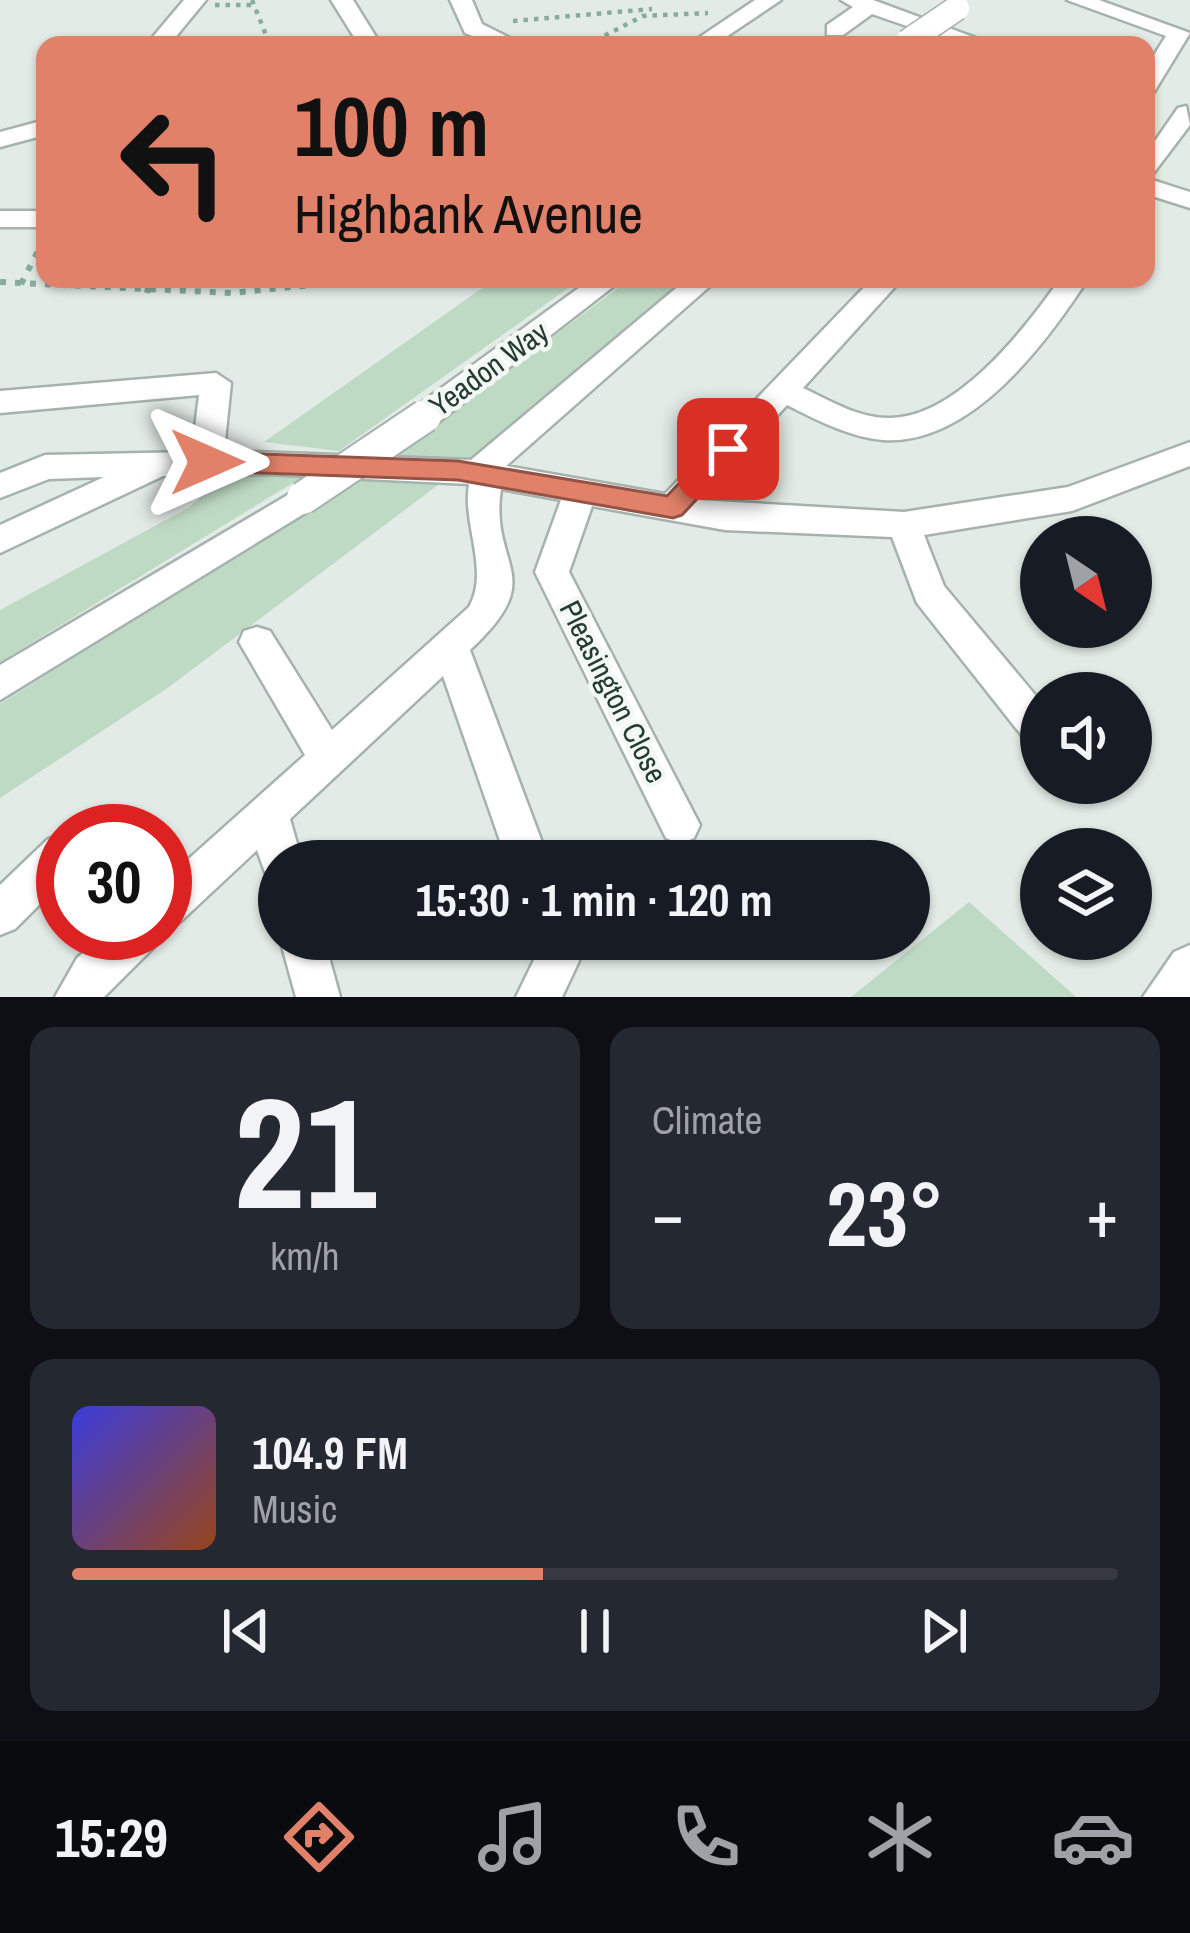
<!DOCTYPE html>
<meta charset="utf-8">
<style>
body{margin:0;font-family:"Archivo Narrow",sans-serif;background:#242831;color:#f1f3f6;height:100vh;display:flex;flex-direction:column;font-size:45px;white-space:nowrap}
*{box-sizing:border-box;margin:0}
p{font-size:39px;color:#9ea1a6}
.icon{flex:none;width:66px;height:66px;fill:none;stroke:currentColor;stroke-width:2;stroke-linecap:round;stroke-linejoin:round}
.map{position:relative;height:997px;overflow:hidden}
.details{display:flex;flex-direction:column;gap:30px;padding:30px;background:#0d0f14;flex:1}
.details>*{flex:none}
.top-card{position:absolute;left:36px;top:36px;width:1119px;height:252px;border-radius:24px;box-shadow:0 3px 9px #0004;background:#e2816a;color:#111;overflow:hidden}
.needle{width:78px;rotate:145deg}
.fabs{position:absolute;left:1020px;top:516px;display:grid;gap:24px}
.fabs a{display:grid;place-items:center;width:132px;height:132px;border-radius:50%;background:#171b24;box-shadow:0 3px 9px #0004;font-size:60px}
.speed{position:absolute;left:36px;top:804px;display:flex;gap:24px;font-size:60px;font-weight:700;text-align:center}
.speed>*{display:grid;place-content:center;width:156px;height:156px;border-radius:50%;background:#171b24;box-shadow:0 3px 9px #0004;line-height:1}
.speed .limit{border:18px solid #d22;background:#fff;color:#111}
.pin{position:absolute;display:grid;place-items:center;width:102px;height:102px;color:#fff;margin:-51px;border-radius:24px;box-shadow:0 6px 18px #0006}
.me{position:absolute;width:132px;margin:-66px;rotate:90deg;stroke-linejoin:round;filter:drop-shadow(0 0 9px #0008)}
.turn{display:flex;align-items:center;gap:42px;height:252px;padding:0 60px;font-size:54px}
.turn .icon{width:156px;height:156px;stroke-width:2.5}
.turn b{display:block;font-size:84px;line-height:102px}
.big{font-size:90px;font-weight:800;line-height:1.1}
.details .card{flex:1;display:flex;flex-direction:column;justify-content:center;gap:18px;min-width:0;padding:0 42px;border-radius:24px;background:#242831}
.details .dial{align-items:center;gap:0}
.dial b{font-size:156px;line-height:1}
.song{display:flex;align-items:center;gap:36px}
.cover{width:144px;height:144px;border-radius:18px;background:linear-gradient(135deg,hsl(240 70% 55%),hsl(20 70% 35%))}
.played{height:12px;border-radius:6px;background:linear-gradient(90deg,#e2816a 45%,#363941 45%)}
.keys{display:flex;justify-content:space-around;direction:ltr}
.heat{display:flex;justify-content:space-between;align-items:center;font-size:66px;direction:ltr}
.details .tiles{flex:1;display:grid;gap:30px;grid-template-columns:1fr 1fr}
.card:last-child{grid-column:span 2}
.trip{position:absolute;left:258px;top:840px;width:672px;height:120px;border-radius:60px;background:#171b24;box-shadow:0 3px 9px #0004;font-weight:800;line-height:120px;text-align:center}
.tab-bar{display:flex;height:192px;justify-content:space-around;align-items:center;background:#090b0e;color:#9ea1a6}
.tab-bar .icon{width:84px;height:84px}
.tab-bar .on{color:#e2816a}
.tab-bar b{font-size:54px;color:#f1f3f6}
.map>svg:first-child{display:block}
</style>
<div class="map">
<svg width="1190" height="997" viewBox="0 0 1190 997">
<rect width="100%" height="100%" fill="#e3ebe7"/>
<g fill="#bedac4">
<polygon points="495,279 581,279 339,451 264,442"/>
<polygon points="630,279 686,279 467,463 392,457"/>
<polygon points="228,474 306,475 0,662 0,610 188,508"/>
<polygon points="368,474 450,476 169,687 0,798 0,704"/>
<polygon points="969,902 1076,997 851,997"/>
</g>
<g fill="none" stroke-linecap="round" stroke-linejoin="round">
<g stroke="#a6b2ad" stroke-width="5">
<g id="minor">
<polygon points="184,0 206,0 169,45 146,45"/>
<polygon points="331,0 353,0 381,45 359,45"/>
<polygon points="450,0 472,0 482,24 524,45 494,45 465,33"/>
<polygon points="755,0 781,0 714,45 688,45"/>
<polygon points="841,0 873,0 995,45 962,45 872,14 843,35 827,35 827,25 853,7"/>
<polygon points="1067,0 1099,0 1190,33 1154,92 1146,94 1146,68 1166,36"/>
<polygon points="1186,106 1190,125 1149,179 1190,192 1190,208 1146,194 1146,154 1178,108"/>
<polygon points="45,120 45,135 0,147 0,132"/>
<rect x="0" y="211" width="45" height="16"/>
<polygon points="591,279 623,279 436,424 414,424 409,416 414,408"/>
<path d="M687,279H718L506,466L665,494L872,279H902L803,388C831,401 859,419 891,418C958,416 1025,329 1060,279H1088C1046,343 971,446 883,440C849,437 817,420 787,405L699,500L904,512L1068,487L1190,442V466L1072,511L924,535L944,586L1041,702V747L1027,742L917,603L892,537L725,530L592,506L569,572L700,825L694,838L680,844L666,838L535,572L561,500L501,489C489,568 551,575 470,650L549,861H507L443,676L290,819L302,861H279V880L266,875L257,850L180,922L165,928V880L305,755L239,642L244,631L257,627L270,631L332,730L469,607C490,570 462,525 469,484L263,474L163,476L0,553V525L104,477L49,479L0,498V473L45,455L192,452L199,395L0,413V391L216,373L231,383L224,451L471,460Z"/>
<polygon points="303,486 315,489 319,498 315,507 0,700 0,665"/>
<polygon points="63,834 63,881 15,929 0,935 0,885 48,839"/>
<polygon points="106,933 160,933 153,948 104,997 55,997 77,958"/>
<polygon points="280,939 324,939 340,997 296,997"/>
<polygon points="530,939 574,939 579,961 562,997 516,997 535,958"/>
<polygon points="1190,945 1190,997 1143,997 1174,952"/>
</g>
</g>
<g stroke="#87ab9e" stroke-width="4.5" stroke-dasharray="4.5 6" stroke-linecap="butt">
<polyline points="252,0 270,45"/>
<polyline points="215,5 253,5"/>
<polyline points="513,21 652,9"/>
<polyline points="586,45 643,16 708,13"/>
<polyline points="35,256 41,244"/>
</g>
<g stroke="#87ab9e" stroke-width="6" stroke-dasharray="6 9" stroke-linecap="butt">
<polyline points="0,282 231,293 373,279"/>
<polyline points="21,284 37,253"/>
<polyline points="147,293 150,279"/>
</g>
<use href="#minor" fill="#fff" fill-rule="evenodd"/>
<g stroke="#a6b2ad" stroke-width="27" stroke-linecap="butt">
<polyline id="minor-bridge-far1" points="907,42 957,8"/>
</g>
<g stroke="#a6b2ad" stroke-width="36" stroke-linecap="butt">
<polyline id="minor-bridge" points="303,498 425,416"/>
</g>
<use href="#minor-bridge-far1" stroke="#fff" stroke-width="24"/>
<use href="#minor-bridge" stroke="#fff" stroke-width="32"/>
</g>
<polygon fill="#e2816a" stroke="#935445" stroke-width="3" points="728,440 737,442 737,456 682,515 673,518 458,480 207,471 194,462 207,452 458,461 667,496 718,442"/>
<g text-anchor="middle" stroke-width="9" stroke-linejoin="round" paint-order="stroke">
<g font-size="30" fill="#253a33" stroke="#f3f8f5">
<text transform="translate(489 369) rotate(-36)" y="10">Yeadon Way</text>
<text transform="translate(613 692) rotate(63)" y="10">Pleasington Close</text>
</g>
</g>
</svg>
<div class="fabs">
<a><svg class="needle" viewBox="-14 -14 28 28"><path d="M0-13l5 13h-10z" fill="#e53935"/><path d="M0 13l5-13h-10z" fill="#9ea1a6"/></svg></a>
<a><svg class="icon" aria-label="sound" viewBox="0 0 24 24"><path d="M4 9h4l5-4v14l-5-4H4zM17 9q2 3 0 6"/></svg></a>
<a><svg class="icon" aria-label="layers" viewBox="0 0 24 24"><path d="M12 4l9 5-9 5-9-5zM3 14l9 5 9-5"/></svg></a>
</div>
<div class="speed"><div class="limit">30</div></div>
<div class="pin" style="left:728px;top:449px;background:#d93025"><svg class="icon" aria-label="arrive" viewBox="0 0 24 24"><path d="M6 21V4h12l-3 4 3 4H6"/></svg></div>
<svg class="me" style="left:207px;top:462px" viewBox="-20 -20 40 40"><path d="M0-17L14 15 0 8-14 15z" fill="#e2816a" stroke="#fff" stroke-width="4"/></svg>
<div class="trip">15:30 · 1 min · 120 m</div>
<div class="top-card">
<div class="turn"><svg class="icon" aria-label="left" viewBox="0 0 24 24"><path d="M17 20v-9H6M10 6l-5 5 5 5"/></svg><div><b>100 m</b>Highbank Avenue</div></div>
</div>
</div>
<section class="details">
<div class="tiles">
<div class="card dial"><b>21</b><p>km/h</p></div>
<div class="card"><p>Climate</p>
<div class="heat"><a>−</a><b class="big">23°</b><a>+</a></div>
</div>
<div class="card">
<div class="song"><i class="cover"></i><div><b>104.9 FM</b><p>Music</p></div></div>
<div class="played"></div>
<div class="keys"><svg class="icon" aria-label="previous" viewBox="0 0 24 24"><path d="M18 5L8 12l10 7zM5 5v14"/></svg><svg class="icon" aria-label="pause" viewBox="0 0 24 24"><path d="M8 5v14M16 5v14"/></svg><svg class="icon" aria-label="next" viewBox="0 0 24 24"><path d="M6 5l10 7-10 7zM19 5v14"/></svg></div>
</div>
</div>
</section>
<nav class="tab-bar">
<b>15:29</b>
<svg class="icon on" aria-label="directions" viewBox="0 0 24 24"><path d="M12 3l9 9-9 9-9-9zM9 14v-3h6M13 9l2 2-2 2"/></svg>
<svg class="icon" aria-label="music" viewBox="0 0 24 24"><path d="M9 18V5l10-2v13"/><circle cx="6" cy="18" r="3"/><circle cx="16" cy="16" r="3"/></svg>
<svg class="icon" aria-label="phone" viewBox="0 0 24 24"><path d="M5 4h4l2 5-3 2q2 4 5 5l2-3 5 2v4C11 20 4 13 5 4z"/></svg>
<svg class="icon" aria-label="climate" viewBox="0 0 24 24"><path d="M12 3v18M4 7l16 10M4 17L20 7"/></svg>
<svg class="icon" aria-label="car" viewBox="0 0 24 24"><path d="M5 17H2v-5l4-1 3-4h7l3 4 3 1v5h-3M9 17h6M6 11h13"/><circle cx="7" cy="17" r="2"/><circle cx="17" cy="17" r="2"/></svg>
</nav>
